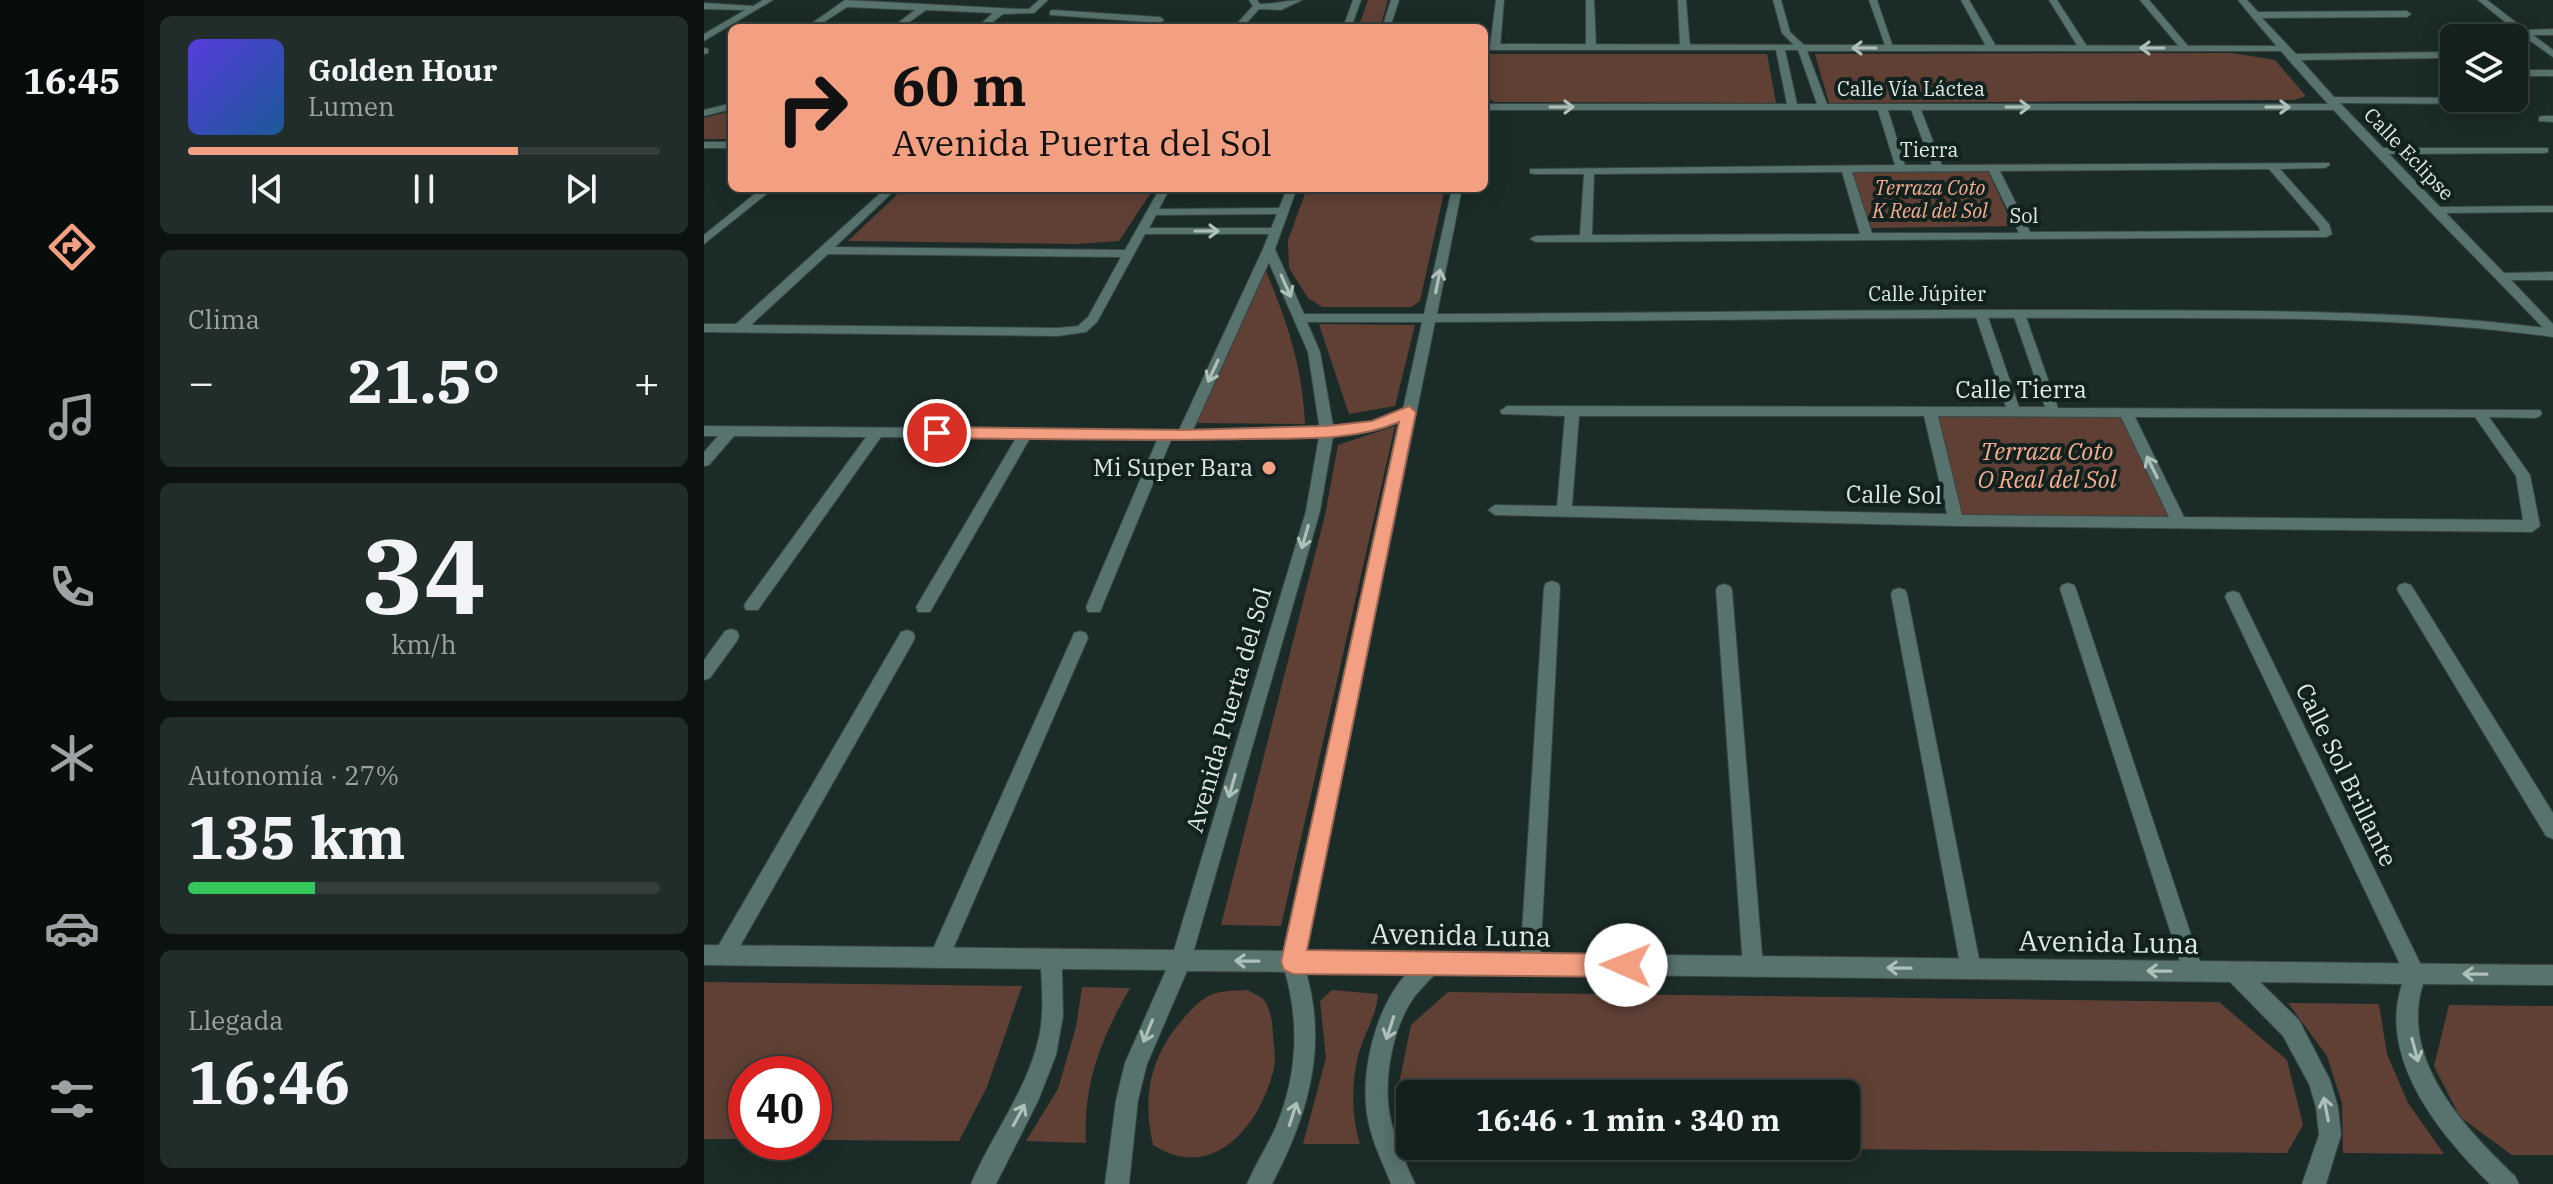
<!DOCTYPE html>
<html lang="es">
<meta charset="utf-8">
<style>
body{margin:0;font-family:"IBM Plex Serif",serif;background:#212d2b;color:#f1f3f6;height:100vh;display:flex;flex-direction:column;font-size:30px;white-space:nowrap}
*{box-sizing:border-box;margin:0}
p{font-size:26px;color:#9da3a4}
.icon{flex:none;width:44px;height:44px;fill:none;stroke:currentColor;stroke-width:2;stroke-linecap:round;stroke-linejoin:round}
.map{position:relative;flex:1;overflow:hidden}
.details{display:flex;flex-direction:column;gap:16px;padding:16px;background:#0b1210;width:560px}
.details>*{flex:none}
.guide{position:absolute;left:24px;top:24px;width:760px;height:168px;border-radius:12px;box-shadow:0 4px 20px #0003,0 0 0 2px #333e3c;background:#f3a082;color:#111;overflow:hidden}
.fabs{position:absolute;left:1736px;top:24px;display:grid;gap:16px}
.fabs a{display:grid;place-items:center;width:88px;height:88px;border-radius:12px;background:#14201e;box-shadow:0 4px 20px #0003,0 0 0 2px #333e3c;font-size:40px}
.speed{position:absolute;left:24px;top:1056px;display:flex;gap:16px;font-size:40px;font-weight:700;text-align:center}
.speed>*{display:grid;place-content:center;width:104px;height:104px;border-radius:50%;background:#14201e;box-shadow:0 4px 20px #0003,0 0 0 2px #333e3c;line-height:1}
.speed .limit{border:12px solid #d22;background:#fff;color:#111}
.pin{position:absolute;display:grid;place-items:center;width:68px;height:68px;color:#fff;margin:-34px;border:4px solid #fff;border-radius:50%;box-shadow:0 2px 8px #0007}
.me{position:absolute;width:88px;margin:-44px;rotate:271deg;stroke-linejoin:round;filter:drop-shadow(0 0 6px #0008)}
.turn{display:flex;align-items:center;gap:28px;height:168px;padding:0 32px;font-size:36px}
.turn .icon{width:104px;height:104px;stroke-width:2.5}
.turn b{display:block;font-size:56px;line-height:68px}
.big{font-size:60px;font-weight:800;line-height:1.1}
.details .widget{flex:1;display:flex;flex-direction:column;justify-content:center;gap:12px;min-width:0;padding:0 28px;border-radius:12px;background:#212d2b}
.details .dial{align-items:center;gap:0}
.dial b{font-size:104px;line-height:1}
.song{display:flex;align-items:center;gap:24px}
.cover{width:96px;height:96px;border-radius:12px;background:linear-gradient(135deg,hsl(250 70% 55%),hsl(210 70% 35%))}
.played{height:8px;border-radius:4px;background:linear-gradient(90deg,#f3a082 70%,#333e3c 70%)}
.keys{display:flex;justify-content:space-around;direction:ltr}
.heat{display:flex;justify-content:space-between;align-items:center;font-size:44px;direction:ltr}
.charge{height:12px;border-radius:6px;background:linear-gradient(90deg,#34c759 27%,#333e3c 0)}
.trip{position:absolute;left:692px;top:1080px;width:464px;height:80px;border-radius:12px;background:#14201e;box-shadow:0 4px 20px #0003,0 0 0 2px #333e3c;font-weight:800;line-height:80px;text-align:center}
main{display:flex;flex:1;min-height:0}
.dock{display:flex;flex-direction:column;width:144px;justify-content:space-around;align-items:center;background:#080d0c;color:#9da3a4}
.dock .icon{width:56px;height:56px}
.dock .on{color:#f3a082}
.dock b{font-size:36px;color:#f1f3f6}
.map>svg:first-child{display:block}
</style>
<main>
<nav class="dock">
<b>16:45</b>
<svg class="icon on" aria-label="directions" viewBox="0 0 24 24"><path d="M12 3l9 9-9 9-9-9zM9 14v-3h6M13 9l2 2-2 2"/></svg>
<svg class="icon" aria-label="music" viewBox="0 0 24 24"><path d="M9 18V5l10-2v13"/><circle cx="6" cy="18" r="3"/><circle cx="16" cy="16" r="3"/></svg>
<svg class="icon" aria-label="phone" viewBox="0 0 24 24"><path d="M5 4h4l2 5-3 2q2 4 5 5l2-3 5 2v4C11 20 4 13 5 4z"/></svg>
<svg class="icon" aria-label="climate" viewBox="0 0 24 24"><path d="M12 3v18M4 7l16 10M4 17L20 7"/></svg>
<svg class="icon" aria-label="car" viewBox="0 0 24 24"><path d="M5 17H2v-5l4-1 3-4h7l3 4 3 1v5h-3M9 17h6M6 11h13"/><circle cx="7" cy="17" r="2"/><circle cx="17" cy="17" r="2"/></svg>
<svg class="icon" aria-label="filters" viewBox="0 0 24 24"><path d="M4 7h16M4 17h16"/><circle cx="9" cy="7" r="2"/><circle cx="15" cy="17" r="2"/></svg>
</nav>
<section class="details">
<div class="widget">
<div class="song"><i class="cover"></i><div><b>Golden Hour</b><p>Lumen</p></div></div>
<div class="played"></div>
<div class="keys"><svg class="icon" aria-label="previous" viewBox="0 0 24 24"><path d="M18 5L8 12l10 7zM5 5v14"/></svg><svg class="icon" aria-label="pause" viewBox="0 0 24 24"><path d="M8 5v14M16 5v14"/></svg><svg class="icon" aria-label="next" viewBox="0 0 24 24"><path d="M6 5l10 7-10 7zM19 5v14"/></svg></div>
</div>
<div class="widget"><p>Clima</p>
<div class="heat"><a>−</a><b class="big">21.5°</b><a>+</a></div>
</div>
<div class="widget dial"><b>34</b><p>km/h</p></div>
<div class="widget"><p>Autonomía · 27%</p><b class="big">135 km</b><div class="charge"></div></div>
<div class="widget"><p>Llegada</p><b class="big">16:46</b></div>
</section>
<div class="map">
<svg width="1849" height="1184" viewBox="0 0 1849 1184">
<rect width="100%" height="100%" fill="#1a2b28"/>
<g fill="#604035">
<polygon points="664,0 684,0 676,28 654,28"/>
<polygon points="1528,53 1571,60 1602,96 1590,100 1125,103 1111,54"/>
<polygon points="780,54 1063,54 1072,103 790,102 780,94"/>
<polygon points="28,111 28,139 0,139 0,118"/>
<polygon points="1284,171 1309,226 1163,228 1147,173"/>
<polygon points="200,188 450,188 415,241 373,244 144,241"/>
<polygon points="603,188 741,188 716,301 707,307 618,307 604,298 585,268 584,240"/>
<path d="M562,271C584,324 598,366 601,424L493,423Z"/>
<polygon points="615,324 711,325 691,406 645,414"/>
<polygon points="1226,412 1422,412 1475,522 1252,520"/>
<polygon points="691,426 577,926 517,925 621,515 634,445"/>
<polygon points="0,982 318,986 283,1087 255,1141 110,1140 110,1074 42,1074 42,1139 0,1139"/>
<path d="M378,987L426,988C397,1039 379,1083 382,1143L322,1141L354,1089L372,1027Z"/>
<path d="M544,990C548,993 557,996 560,1000C567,1009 569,1026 569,1036C570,1046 572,1058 570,1068C557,1124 510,1184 449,1145C438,1096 446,1057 479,1019C487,1009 501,995 513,993C523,990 534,991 544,990Z"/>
<path d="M628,990L674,994C673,1014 662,1030 656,1049C647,1079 647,1115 656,1144H599L622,1058L616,1001Z"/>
<polygon points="744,992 1515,1002 1583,1060 1599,1125 1583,1153 786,1146 1142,1146 1142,1094 706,1094 706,1145 693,1145 694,1089 707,1025"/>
<polygon points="1584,1003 1675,1004 1683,1054 1704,1103 1740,1154 1639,1153 1638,1103 1623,1056"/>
<polygon points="1745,1005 1849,1006 1849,1155 1808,1155 1756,1117 1730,1066"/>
</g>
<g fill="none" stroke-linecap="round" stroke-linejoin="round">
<g stroke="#354643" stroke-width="2">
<g id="minor">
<polygon points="59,0 69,0 0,41 0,34 41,10 0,9 0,3 49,6"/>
<polygon points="141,0 316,9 325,9 335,0 344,0 330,13 299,14 281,28 272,28 289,13 222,10 197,28 187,28 211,10 143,7 111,28 101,28"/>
<path d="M545,0H553L556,4C571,4 583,0 598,0L577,10L555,9L538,28H529L549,6Z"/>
<polygon points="792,0 800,0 796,47 791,50 786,47"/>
<polygon points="882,0 890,0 892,47 887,50 882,47"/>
<polygon points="974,0 982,0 986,47 981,50 976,47"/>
<polygon points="1069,0 1077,0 1086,32 1101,46 1101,50 1095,50 1078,33"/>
<polygon points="1165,0 1173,0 1190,50 1182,48"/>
<polygon points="1257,0 1265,0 1293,48 1291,50 1283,48"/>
<polygon points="1345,0 1353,0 1384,48 1382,50 1376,50"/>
<polygon points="1436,0 1445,0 1484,46 1484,50 1478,50"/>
<path d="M1534,0H1543L1554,12L1703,11L1707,14L1703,17L1558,18L1592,54L1740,52L1745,55L1740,58L1597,60L1630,97L1786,98L1791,101L1786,104L1636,103L1679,148H1844V152L1840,153L1685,154L1736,207L1849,206V212L1742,213L1800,273L1849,272V280H1807L1849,324V335L1845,334C1740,224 1629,117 1534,0Z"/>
<polygon points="1774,0 1783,0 1822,30 1849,29 1849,35 1829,35 1849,50 1849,57 1818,35 1735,35 1735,31 1738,30 1811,30"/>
<polygon points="349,10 456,17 460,20 456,23 346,15 346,11"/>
<polygon points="0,48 4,49 4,53 0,54"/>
<rect x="1810" y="70" width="39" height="6"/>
<polygon points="28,103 28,109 0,116 0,110"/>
<path d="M1178,104L1183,107L1201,165H1228L1206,107L1211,104L1216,107L1238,165L1625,163L1626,165L1621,168L1576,169L1625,224L1628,234L1622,237L882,242H832L826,239L832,236L876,235L880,174H830L826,173V169L1191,165L1173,107ZM1565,169L1615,227L1616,231L1326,232L1296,171ZM1285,171L1315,233H1168L1148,172ZM1138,172L1156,234L888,235L890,174Z"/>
<polygon points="1839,116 1849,116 1849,122 1835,121 1835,117"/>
<rect x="0" y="142" width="28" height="6"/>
<polygon points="58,188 70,188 0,244 0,235"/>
<path d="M182,188H193L131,247L421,250L456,188H466L455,209L578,208L584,211L578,214L452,215L445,228H570L576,231L570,234H441L393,322L382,332L354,336L0,332V324H32ZM124,254L417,257L384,317L374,326L354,328L47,325Z"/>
<polygon points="565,246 571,249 489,430 623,426 668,422 705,407 710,409 712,412 710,415 670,431 623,436 467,440 398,607 396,612 384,612 382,607 453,440 326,438 226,612 214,612 212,607 312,438 177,437 54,610 42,610 40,606 42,602 162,437 30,436 5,465 0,466 0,452 14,436 0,436 0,426 475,430 559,249"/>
<path d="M1277,310L1283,314L1315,407H1341L1309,314L1315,310L1321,314L1354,408L1836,410L1838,413L1836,416L1831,418L1785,417L1826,475L1836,526L1828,532L1252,526L791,515L784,510L791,505L853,506L861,416L798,414L796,411L803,406L1302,407L1271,314ZM875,416H1220L1243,514L868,506ZM1234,416L1417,417L1465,517L1258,515ZM1431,417H1771L1812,476L1819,520L1480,517Z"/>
<polygon points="848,581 854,583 856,587 836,964 833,971 826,974 819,971 816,964 840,587 842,583"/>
<polygon points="1364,583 1370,585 1372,589 1499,971 1496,978 1489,981 1482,978 1479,971 1356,589 1358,585"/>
<polygon points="1701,583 1707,585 1849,813 1849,839 1842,836 1695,593 1693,589 1695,585"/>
<polygon points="1020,584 1026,586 1028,590 1059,967 1056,974 1049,977 1042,974 1039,967 1012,590 1014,586"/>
<polygon points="1195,588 1201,590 1203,594 1277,969 1274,976 1267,979 1260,976 1257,969 1187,594 1189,590"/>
<polygon points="1529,591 1535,593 1537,597 1718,967 1721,974 1718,981 1711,984 1704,981 1521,597 1523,593"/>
<polygon points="27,629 33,631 35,636 33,641 6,678 0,680 0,660 21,631"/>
<polygon points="203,630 209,632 211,637 209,642 27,962 20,965 13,962 10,955 13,948 197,632"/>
<polygon points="376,631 382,633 384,638 242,965 235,968 228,965 225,958 228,951 368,638 370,633"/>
</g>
</g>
<g stroke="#354643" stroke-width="2">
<g id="tertiary">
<polygon points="649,0 657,0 647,28 639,28"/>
<polygon points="687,0 695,0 686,28 678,28"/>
<path d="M780,44L1582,46L1585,47V51H1103L1123,104H1634L1639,107L1634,110H780V104H1083L1072,50H780ZM1081,50H1094L1113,104H1093Z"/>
<path d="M583,188H593L571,249L600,314H720L748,188H758L733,314C954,313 1175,309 1397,310C1548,311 1699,309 1849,329V337C1699,316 1548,318 1396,318C1174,317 953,321 731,322L602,951L1849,965V985L1719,984C1695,1060 1761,1128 1811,1176L1815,1184H1786C1736,1135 1673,1059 1698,984L1556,982L1595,1020L1626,1080L1634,1107L1637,1135L1622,1184H1598L1615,1135L1612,1107L1605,1084L1579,1036L1526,982L732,973C725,981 717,988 711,996C688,1027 678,1083 687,1121C692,1143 702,1163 711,1184H687C679,1163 668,1142 664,1120C655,1074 671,1008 703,973L602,972C624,1047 604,1116 568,1184H543C551,1165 562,1148 571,1129C593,1078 596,1024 581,972L483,971L443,1064L434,1100L425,1184H401L412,1100L421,1063L462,970L358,969L359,1016L352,1055L334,1101L292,1184H267C288,1134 323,1091 335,1037C340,1015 338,991 337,969L0,965V945L470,950L602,511L616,431L604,352L559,249ZM603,322H718L581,951L490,950L616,511L630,431L616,352Z"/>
</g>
</g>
<use href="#minor" fill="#58726d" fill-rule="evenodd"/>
<use href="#tertiary" fill="#58726d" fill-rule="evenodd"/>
</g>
<defs><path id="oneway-shaft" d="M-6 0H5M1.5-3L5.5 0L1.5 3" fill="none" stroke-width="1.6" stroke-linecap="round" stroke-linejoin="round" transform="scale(2)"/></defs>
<g stroke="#afbfbc">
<use href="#oneway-shaft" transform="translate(1160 48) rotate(-180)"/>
<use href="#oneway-shaft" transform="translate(1448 48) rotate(-180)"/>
<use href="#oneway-shaft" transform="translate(858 107)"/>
<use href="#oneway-shaft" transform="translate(1314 107)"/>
<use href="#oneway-shaft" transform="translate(1574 107)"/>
<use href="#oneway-shaft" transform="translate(503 231)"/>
<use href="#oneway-shaft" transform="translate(734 281) rotate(-79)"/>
<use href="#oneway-shaft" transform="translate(582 286) rotate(66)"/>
<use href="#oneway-shaft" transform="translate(509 371) rotate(115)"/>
<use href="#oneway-shaft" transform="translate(1448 467) rotate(-116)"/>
<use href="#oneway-shaft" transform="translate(601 537) rotate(106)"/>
<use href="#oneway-shaft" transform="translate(528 786) rotate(106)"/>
<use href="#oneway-shaft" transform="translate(543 961) rotate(-179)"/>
<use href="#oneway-shaft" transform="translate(1195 968) rotate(-179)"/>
<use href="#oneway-shaft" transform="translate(1455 971) rotate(-179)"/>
<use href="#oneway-shaft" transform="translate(1771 974) rotate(-179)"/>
<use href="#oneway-shaft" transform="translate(686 1028) rotate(108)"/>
<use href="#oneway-shaft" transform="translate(444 1031) rotate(112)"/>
<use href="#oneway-shaft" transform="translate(1711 1050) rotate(75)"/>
<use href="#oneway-shaft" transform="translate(1622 1109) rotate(-101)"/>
<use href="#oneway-shaft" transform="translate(589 1114) rotate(-72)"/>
<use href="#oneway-shaft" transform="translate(315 1115) rotate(-62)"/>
</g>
<path fill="#f3a082" stroke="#9e6854" stroke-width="2" d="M705,406L712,412L603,950L922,954L930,957L934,965L930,974L922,977L589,974L580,970L577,962L695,422C648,442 594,438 544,439C440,441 336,439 233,438L225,433L233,427L480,430L623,426L668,421Z"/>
<circle fill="#f3a082" stroke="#10211e" stroke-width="3" cx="565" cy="468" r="8"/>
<g text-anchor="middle" stroke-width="8" stroke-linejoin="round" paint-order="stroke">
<g font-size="20" fill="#dee9e7" stroke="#10211e">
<text x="1207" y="96">Calle Vía Láctea</text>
<text x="1225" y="157">Tierra</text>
<text transform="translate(1705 154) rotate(46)" y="7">Calle Eclipse</text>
<text x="1320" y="223">Sol</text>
<text x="1223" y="301">Calle Júpiter</text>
</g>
<g font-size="20" font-style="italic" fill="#faac90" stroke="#10211e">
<text x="1226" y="195">Terraza Coto<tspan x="1226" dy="23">K Real del Sol</tspan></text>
</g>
<g font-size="24" fill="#dee9e7" stroke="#10211e">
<text x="1317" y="398">Calle Tierra</text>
<text transform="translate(1190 495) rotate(1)" y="8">Calle Sol</text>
<text transform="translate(525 710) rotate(-74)" y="8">Avenida Puerta del Sol</text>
<text transform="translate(1642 775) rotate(64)" y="8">Calle Sol Brillante</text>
</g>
<g font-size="24" font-style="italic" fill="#faac90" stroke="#10211e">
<text x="1343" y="460">Terraza Coto<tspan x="1343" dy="28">O Real del Sol</tspan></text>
</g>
<g font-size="24" fill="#dee9e7" stroke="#10211e" text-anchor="end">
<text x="549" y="476">Mi Super Bara</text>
</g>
<g font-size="28" fill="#dee9e7" stroke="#10211e">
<text transform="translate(757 935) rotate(1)" y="10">Avenida Luna</text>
<text transform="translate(1405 942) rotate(1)" y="10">Avenida Luna</text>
</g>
</g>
</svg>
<div class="fabs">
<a><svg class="icon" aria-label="layers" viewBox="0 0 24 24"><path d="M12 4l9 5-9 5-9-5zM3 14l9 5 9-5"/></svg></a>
</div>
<div class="speed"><div class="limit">40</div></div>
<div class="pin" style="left:233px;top:433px;background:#d93025"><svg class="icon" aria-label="arrive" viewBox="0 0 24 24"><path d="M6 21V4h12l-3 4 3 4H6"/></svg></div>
<svg class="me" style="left:922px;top:965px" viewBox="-20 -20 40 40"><circle r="19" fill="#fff"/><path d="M0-13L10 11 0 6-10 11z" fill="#f3a082"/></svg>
<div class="trip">16:46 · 1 min · 340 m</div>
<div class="guide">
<div class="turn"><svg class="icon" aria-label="right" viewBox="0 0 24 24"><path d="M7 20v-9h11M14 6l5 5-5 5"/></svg><div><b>60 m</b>Avenida Puerta del Sol</div></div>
</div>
</div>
</main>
